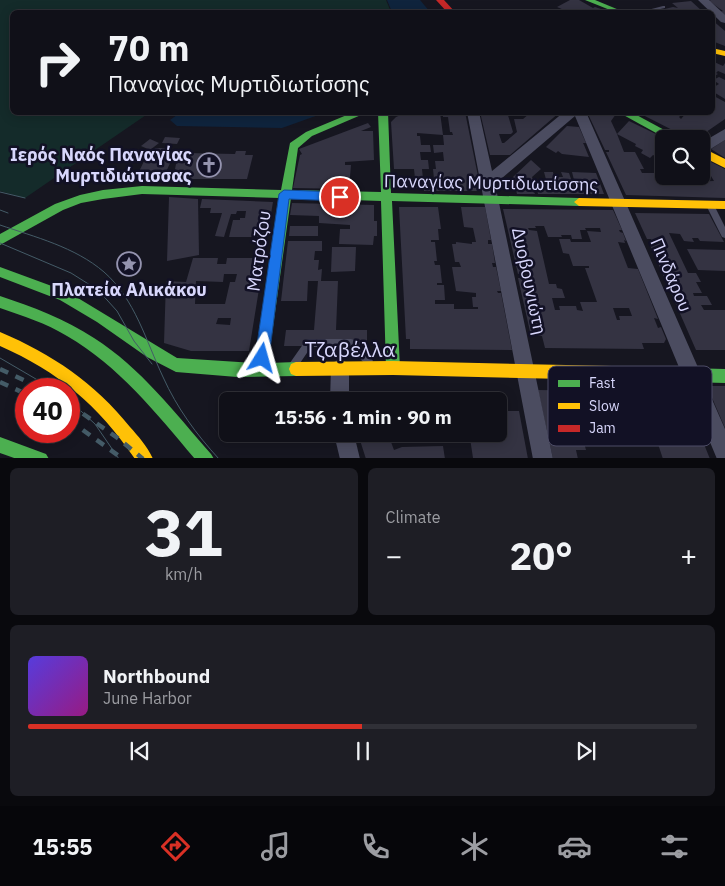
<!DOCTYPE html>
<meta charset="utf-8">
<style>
body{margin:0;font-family:"IBM Plex Sans",sans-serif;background:#1e1e25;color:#f1f3f6;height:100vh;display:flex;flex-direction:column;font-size:19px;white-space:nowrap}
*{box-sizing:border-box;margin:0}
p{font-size:16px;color:#9c9da2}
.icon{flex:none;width:28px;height:28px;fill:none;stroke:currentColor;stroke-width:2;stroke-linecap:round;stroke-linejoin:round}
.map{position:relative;height:458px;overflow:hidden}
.sheet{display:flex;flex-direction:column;gap:10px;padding:10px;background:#09090d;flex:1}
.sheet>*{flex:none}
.banner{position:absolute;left:10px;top:10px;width:705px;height:105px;border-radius:8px;box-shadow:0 2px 12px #0003,0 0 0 1px #303037;background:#101018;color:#f1f3f6;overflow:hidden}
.tools{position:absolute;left:655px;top:130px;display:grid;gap:10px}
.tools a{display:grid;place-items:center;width:55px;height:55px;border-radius:8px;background:#101018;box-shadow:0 2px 12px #0003,0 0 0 1px #303037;font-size:25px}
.speed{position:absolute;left:15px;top:378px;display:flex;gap:10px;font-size:25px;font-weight:700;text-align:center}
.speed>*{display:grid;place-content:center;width:65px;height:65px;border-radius:50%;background:#101018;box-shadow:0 2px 12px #0003,0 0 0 1px #303037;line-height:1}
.speed .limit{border:8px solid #d22;background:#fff;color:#111}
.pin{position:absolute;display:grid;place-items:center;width:42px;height:42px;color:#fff;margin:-21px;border:2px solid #fff;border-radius:50%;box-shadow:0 1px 5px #0007}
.me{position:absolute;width:55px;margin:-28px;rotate:8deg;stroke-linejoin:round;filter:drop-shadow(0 0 4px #0008)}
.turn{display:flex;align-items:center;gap:18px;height:105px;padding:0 15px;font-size:22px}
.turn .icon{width:65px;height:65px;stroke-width:2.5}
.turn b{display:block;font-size:35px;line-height:42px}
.big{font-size:38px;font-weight:700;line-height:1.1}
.sheet .widget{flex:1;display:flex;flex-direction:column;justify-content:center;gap:8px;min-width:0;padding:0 18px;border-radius:8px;background:#1e1e25}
.sheet .dial{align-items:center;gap:0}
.dial b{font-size:65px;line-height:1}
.song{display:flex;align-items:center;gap:15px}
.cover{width:60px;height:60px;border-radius:8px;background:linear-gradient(135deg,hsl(250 70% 55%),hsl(310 70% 35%))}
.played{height:5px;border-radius:2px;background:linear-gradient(90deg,#d93025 50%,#303037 50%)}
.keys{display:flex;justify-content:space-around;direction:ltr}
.heat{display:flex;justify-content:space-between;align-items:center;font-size:28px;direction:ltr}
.sheet .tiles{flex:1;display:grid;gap:10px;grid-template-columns:1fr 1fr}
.widget:last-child{grid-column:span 2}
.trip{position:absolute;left:219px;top:392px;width:288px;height:50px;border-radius:8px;background:#101018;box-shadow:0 2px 12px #0003,0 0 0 1px #303037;font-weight:700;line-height:50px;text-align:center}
.tab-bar{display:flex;height:80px;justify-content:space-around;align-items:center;background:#06060a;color:#9c9da2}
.tab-bar .icon{width:35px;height:35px}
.tab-bar .current{color:#d93025}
.tab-bar b{font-size:22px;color:#f1f3f6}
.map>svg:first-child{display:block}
</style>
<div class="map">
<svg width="725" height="459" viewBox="0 0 725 459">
<rect width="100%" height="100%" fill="#161620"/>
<polygon fill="#142b2a" points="0,0 386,0 391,12 12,12 12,112 149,113 25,198 0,191"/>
<g fill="#0f243d">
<polygon points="387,0 420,0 430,12 392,12"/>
<polygon points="181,112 324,112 324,113 282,128 177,126 170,120"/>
</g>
<g fill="#343342" fill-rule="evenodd">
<polygon points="570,0 579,0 593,8 595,7 610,12 569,12 557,7"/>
<polygon points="711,0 725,0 725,16 720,12 723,11 709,1"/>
<polygon points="691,1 702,11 652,12 673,7 678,8 672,3"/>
<polygon points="712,20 725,31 725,46 712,41"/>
<polygon points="712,61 723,66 725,63 725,74 718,71 716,73 718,74 712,77"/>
<polygon points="719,77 725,80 725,99 712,91 712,88 719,84 713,80"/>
<polygon points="712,95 725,102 725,119 696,139 690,139 637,112 677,112 681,115 679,117 681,119 687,112 712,112"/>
<polygon points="408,112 440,112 443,135 417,133 417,136 420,136 421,145 430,145 431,152 420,152 421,160 428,160 429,169 422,169 423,179 434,179 433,169 436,169 435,161 444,161 443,152 434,153 433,145 444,145 443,135 453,135 452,132 450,132 448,117 443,117 443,112 465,112 481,191 424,191 424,188 416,188 414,169 394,169 391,122 396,117"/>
<polygon points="480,112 507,112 513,132 511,134 499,134 502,143 504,143 517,132 514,119 523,119 529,114 526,112 560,112 510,155 490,155"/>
<polygon points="589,112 612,112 616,114 611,121 617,134 629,121 664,138 664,165 661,163 663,160 653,155 650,158 641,153 643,150 635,146 636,144 617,134 624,152 635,152 644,169 640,169 642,173 658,173 661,178 682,182 714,181 711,176 701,171 701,157 725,169 725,198 626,195 606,152 609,152 609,150 605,150 588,114"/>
<polygon points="368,123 371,127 361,131 373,131 374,160 345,162 345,165 351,165 349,189 293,188 300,155 302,154 299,149"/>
<polygon points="567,126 579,127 586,143 583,143 584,145 589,157 562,154 558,151 556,153 546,147"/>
<polygon points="165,137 180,138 177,144 162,143"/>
<polygon points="150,139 159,143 150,150 141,146"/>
<polygon points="725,140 725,158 711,149"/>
<polygon points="155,148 171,148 169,152 174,152 173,155 168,155 165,161 171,161 166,172 161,171 158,177 164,178 163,181 135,180 146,157 140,157 143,151 153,151"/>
<polygon points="236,151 246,151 245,155 253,155 247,179 192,179 176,177 179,172 175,169 176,164 184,158 186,153 235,154"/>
<polygon points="531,160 541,169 532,177 534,183 547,183 544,172 553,172 554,177 563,177 561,172 569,173 571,179 574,180 572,172 596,173 604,194 538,194 537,189 533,189 535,194 517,194 513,177"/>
<polygon points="169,197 198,199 199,255 167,261"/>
<polygon points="202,199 273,202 267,237 229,237 233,220 240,220 240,218 245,218 246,211 237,211 236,214 231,214 224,237 215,236 222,213 210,213 211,208 200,208"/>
<polygon points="292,203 374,205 374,221 377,221 377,236 374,236 373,245 339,244 340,229 350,229 350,225 319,223 319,216 290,215"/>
<polygon points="399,207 438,207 441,229 438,229 439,240 431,240 431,242 435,242 437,261 434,261 435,265 440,265 442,283 437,283 437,285 444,285 445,300 435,300 435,304 454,304 454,309 478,309 478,307 473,307 472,297 476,297 476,293 456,291 452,267 461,267 459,262 455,262 452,244 456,244 456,242 472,244 472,242 476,242 473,228 464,227 461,207 485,207 491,240 488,240 488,244 492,244 495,263 492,263 493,267 496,267 501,291 497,291 498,293 501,293 512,350 410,349 410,339 406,339"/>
<path d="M503,209L613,210L622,230H619L620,232L623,233L626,241L624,240L625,243L618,242L628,268L638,269L658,319L654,318L658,328L661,327L666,339L664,343H642L644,349L545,348L542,336H531L518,278H524L523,274H518ZM535,226H544L548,237H562L561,235H571L572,239H582L580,230H586L585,228H600L601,232L587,231L591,242H571L570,239H559L563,253L569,254L573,266H589V268H585L597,302H580L583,311L577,310L576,306H559L560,310H555L552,298H565L562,289L557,288L556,284H549L537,231L529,230L528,228H536ZM613,308H629L632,316H619L620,320H617Z"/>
<polygon points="635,213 709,214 724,242 700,241 698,238 692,238 694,242 684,241 680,234 669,233 688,273 696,273 701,282 696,282 702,293 693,293 694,296 707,296 712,305 701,305 704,310 725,310 725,350 696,350 650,245 654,245 651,239 647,239"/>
<polygon points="290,226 318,226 318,236 289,236"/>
<polygon points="288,241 322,241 322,251 315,251 314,260 319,260 318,270 322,269 321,281 338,281 336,330 367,330 367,346 284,346 286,330 314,330 318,281 308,281 307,301 281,301"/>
<polygon points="332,247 356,247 355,271 331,272"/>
<polygon points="687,249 725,250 725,271 698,270"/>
<path d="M193,258H218L217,264H226L227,258H264L249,351H191L164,343L166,281L186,282ZM224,274H237L235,282H230L225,304H195L196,281L223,282ZM218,318H231L230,325L216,324Z"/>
<polygon points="707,386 725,386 725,428"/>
<polygon points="538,390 602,391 604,396 633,396 632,391 683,392 710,459 663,459 653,429 660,429 655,416 640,415 647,436 582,435 586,450 576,450 578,459 553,459"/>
<polygon points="385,391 503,392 507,411 519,411 528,459 473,458 470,438 400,440 398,434 498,434 498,401 355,401 363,395"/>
<polygon points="358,434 388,434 394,450 402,447 443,446 445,459 366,459"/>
</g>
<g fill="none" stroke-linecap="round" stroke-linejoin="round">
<g fill="#4b4c60" fill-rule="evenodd">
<polygon points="663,6 665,6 665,8 646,12 640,12"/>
<polygon points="710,202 713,203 725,227 725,238 722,237 706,205"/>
<polygon points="309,339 351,339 354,340 371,358 373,361 371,364 368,366 365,364 349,347 311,347 298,366 295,368 292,366 290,363 292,360 306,340"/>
</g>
<g fill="#4b4c60" fill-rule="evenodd">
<polygon points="698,0 709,0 725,15 725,23 721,22"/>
<polygon points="467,112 479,112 492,171 564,112 586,112 725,429 725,459 717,459 575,116 495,184 553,459 533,459"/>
<polygon points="725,129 725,140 701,155 701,143"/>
<polygon points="340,359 346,362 349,368 349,401 330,401 331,368 334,362"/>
<polygon points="334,434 354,434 360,459 340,459"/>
</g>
<g fill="#4caf50" fill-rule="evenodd">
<polygon points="585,0 595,0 624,12 615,12"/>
<polygon points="354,112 368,112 312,136 298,148 292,190 381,192 378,112 388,112 391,193 579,198 584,202 579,206 392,201 400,368 398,373 393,375 388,373 386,368 381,201 291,198 268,363 296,362 301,364 303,369 301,374 296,376 237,377 176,372 147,357 97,322 60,300 0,277 0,267 68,292 177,358 254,363 280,198 142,194 103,199 81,203 63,210 0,245 0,234 55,204 80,195 103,190 142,186 281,190 290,143 306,132"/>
<polygon points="618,112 631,112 681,139 667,139"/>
<path d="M0,296C33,307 65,319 94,338C141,368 175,413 211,454L214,459H195C156,413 119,366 67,336C46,323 23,316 0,308Z"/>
<polygon points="612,366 725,369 725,383 612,380 607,378 605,373 607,368"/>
<polygon points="0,437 46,454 49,459 17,459 0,453"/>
</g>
<g fill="#ffc107" fill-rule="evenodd">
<polygon points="712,48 725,51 725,56 712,53"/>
<polygon points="701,147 725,159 725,168 701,156"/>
<polygon points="579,198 725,201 725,209 579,206 574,202"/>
<path d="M0,332C52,354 95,383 130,427C138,436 148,447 153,459H135C99,406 59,372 0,346Z"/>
<polygon points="393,361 612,366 617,368 619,373 617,378 612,380 393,375 296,376 291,374 289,369 291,364 296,362"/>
</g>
<polygon fill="#c62828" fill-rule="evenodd" points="436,0 444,0 455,12 447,12"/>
<g stroke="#445b67" stroke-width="1">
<polyline points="0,192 25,198"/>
<polyline points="0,210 8,213"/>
<path d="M0,225C35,237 75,247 104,272C135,299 146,341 163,377C177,408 196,434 219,459"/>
<polyline points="0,243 71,273 98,290 117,311 134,341 152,364"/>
<polyline points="0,358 53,389"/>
<polyline points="69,400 95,424 119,459"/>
</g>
<g stroke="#445b67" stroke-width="4.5" stroke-dasharray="9 8" stroke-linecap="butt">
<polyline points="0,369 43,389"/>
<polyline points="0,382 26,394"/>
<polyline points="69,404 119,439 143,459"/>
<polyline points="69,420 123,459"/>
</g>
</g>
<polygon fill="#1a73e8" stroke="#114b97" points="284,190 340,192 345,197 340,201 289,199 269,358 267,362 262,364 257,362 255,358 279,194"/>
<defs>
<g id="church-ring" transform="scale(1.25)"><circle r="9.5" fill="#121125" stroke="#9493af" stroke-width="1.5"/><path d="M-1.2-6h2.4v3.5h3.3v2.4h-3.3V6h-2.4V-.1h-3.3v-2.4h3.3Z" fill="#9493af"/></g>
<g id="sight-ring" transform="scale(1.25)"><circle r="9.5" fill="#121125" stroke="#9493af" stroke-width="1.5"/><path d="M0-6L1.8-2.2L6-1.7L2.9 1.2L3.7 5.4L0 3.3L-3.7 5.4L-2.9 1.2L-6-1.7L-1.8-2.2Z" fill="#9493af"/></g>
</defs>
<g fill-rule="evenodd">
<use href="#church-ring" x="209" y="165"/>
<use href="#sight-ring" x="129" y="264"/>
</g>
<g text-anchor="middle" stroke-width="5" stroke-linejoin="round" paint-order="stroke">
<g font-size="18" font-weight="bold" fill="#d8d7fc" stroke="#121125" text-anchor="end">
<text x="192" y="161">Ιερός Ναός Παναγίας<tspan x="192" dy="21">Μυρτιδιώτισσας</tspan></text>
<text x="129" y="296" text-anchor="middle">Πλατεία Αλικάκου</text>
</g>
<g font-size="18" fill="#d8d7fc" stroke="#121125">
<text transform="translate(491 183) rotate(1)" y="6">Παναγίας Μυρτιδιωτίσσης</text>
<text transform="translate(259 251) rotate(-82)" y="6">Ματρόζου</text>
<text transform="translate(671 275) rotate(67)" y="6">Πινδάρου</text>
<text transform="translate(529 281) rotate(78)" y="6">Δυοβουνιώτη</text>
</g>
<g font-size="21" fill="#d8d7fc" stroke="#121125">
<text x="350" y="357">Τζαβέλλα</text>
</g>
</g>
<rect x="548" y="366" width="164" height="80" rx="8" fill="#121125" stroke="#4d4c66" stroke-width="1"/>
<rect x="558" y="380" width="22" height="7" fill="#4caf50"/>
<rect x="558" y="403" width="22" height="6" fill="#ffc107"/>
<rect x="558" y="425" width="22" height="7" fill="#c62828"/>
<g font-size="14" fill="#d8d7fc">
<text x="589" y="388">Fast</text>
<text x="589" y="411">Slow</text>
<text x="589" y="433">Jam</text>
</g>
</svg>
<div class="tools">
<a><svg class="icon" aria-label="search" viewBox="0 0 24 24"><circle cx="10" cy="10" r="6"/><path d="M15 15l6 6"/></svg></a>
</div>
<div class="speed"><div class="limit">40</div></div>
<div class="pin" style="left:340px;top:197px;background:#d93025"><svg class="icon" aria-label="arrive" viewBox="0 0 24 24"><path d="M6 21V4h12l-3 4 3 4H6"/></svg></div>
<svg class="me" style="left:262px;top:358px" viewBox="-20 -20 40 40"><path d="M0-17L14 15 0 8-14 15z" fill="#1a73e8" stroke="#fff" stroke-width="4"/></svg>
<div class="trip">15:56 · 1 min · 90 m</div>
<div class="banner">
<div class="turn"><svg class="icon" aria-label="right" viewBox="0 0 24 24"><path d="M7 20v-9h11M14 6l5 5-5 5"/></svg><div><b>70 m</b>Παναγίας Μυρτιδιωτίσσης</div></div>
</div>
</div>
<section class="sheet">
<div class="tiles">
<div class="widget dial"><b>31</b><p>km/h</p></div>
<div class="widget"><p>Climate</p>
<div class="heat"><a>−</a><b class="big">20°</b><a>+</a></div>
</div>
<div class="widget">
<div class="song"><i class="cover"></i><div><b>Northbound</b><p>June Harbor</p></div></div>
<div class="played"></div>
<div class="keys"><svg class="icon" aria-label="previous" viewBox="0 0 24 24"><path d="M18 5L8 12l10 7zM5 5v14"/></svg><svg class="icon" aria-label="pause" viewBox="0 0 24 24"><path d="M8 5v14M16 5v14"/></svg><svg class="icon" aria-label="next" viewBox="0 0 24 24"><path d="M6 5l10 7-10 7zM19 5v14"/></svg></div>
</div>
</div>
</section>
<nav class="tab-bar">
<b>15:55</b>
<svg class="icon current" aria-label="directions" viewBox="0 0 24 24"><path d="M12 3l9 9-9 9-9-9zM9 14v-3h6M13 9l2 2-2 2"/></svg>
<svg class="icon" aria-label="music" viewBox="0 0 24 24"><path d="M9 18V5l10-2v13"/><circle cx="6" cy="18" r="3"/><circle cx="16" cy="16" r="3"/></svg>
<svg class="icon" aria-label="phone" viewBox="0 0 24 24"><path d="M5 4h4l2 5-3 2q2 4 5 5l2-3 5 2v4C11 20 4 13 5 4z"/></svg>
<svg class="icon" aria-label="climate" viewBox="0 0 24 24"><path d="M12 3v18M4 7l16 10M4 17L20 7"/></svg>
<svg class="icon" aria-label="car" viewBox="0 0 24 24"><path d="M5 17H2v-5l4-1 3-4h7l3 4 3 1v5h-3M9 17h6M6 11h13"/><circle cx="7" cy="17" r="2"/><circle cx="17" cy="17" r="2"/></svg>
<svg class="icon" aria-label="filters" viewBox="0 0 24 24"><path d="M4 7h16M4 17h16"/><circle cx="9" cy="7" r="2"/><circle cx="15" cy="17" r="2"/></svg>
</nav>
